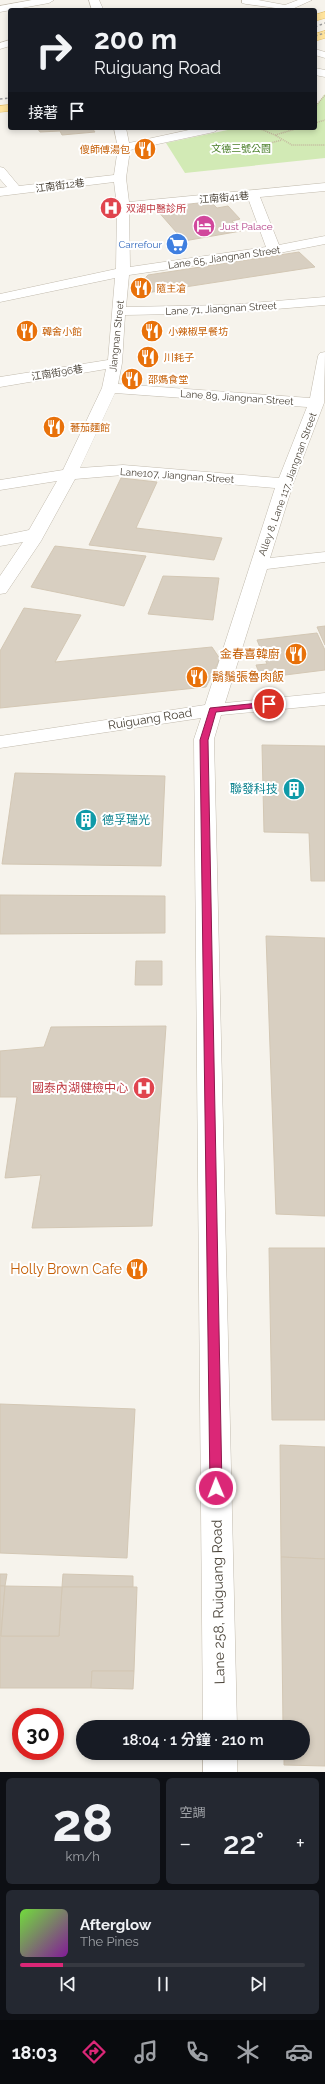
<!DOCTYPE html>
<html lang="zh-TW">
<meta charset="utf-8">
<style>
body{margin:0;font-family:Raleway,"Noto Sans TC",sans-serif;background:#242831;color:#f1f3f6;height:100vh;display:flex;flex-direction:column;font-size:15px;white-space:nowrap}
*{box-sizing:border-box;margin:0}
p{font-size:13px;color:#9ea1a6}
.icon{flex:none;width:22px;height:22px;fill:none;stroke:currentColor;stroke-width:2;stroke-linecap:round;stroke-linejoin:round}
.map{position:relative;height:1772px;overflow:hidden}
.panel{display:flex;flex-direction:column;gap:6px;padding:6px;background:#0d0f14;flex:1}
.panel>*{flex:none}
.top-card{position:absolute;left:8px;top:8px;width:309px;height:122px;border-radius:4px;box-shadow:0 2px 6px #0003;background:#171b24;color:#f1f3f6;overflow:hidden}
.speed{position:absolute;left:12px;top:1708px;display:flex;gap:8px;font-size:20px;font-weight:700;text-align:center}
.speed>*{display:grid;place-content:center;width:52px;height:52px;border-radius:50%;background:#171b24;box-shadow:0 2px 6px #0003;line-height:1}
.speed .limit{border:6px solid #d22;background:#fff;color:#111}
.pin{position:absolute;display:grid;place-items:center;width:34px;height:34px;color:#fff;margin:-17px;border:2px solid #fff;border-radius:50%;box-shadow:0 1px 4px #0007}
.me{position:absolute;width:44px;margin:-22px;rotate:359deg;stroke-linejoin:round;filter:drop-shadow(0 0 3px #0008)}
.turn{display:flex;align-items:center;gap:14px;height:84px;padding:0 20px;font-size:18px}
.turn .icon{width:52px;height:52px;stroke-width:2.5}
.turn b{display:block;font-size:28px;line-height:34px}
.then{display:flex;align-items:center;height:38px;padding:0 20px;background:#0003;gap:8px;font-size:15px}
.big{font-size:30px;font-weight:600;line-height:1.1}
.panel .tile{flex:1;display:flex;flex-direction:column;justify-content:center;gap:6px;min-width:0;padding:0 14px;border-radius:6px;background:#242831}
.panel .dial{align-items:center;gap:0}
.dial b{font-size:52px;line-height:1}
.song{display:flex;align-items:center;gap:12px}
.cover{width:48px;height:48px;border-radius:6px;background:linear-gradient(135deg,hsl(100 70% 55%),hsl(290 70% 35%))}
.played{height:4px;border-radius:2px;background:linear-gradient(90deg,#db2777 15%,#363941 15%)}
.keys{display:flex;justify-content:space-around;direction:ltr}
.heat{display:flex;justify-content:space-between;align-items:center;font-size:22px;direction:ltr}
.panel .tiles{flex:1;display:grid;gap:6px;grid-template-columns:1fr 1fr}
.tile:last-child{grid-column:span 2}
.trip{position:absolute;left:76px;top:1720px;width:234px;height:40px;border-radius:20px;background:#171b24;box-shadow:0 2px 6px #0003;font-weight:600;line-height:40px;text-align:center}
.tab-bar{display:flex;height:64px;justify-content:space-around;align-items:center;background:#090b0e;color:#9ea1a6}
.tab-bar .icon{width:28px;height:28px}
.tab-bar .selected{color:#db2777}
.tab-bar b{font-size:18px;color:#f1f3f6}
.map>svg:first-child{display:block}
</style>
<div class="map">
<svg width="325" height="1772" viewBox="0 0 325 1772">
<rect width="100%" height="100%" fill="#f6f3ec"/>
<polygon fill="#d2eab5" points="325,94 325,158 185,173 166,143 237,128 315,128 315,107"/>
<g fill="#d8cfc1" stroke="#d3c7b4">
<polygon points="37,128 92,128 95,132 62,135 60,131 40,132"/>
<polygon points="210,201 217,208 228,206 240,219 232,221 241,231 184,241 156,209"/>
<polygon points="299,252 315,267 146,293 142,281 148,275"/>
<polygon points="121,478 157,482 136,528 222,538 214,560 89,545"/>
<polygon points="55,546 146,556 124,606 31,587"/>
<polygon points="163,576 219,578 213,620 148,614"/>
<polygon points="24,608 81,615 55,662 212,647 220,659 206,687 0,708 0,651"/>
<polygon points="325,626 325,645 317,627"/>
<polygon points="317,633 325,650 325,670 261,678 256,665 267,664 257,640"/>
<polygon points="262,745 325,746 325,881 311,881 309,833 264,832"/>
<polygon points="15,773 165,776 161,866 2,864"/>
<polygon points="0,895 165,896 165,933 0,934"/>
<polygon points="266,936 325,938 325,1216 276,1214"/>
<polygon points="136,961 162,961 162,985 135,985"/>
<polygon points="166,1026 152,1226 32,1228 41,1175 5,1178 17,1097 0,1097 0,1051 44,1047 51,1027"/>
<polygon points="269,1248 325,1248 325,1420 272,1420"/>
<polygon points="0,1404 135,1409 127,1558 0,1553"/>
<polygon points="280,1445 325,1447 325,1559 281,1557"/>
<polygon points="281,1557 325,1559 325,1766 284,1765 284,1753 303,1753 303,1727 283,1727"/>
<polygon points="0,1574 7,1574 5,1586 0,1586"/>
<polygon points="63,1574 133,1576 133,1587 62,1587"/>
<polygon points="0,1586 5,1586 1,1636 59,1636 62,1587 137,1587 134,1671 92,1671 91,1688 0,1688"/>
<polygon points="5,1586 62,1587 59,1636 1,1636"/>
<polygon points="92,1671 134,1671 133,1689 91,1688"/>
</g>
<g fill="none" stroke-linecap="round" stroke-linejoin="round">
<g stroke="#c2bbae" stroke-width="1">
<g id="minor">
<polygon points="32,0 54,0 49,3 0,12 0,6"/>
<polygon points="89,0 99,0 103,9 92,10"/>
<polygon points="242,0 258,0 285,5 298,0 312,0 290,10 246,4 242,3"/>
<polygon points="10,40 10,46 0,49 0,43"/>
<polygon points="315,49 325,52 325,58 315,55"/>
<polygon points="315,68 325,70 325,77 315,75"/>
<path d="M114,128H126L129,143L198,128H220L214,132L130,150L126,178L129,202L325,183V191L260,197L279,245L325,236V244L274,254L129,275L126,307L227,305L325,297V305L227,313L125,315L122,363L118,384L310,398L318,356L320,353L325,352L324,403L293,484L270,558L325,552V562L267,569L225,703L325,693V705L221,715L214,739L237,1727H203L194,739L201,718L0,748V736L205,705L275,488L123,475L75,479L41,541L6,593L0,594V576L23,542L0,546V536L29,530L57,481L0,490V480L63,470L102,388L106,369L0,387V377L108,360L115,278L0,302V294L116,269L117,206L114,182L0,196V188L7,187L0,179V167L4,168L19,186L114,175L118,148ZM248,198L266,247L130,267L129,209ZM115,393L307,407L279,478L123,465L80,468Z"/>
<rect x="203" y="1753" width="34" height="19"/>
</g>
</g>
<g stroke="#e6c16a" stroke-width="1">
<g id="major">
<polygon points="325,12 325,18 315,21 315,15"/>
<polygon points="325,31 325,38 315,41 315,34"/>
<polygon points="10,105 10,111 0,112 0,106"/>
</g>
</g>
<g stroke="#c4b79f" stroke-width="1.5" stroke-dasharray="1 1" stroke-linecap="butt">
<polyline points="315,107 325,95"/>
<polyline points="315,123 325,120"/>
<polyline points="258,128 275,135"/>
<polyline points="299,128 275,135 292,145 325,145"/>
<polyline points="219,149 256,147 282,140"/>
</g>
<use href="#minor" fill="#fff" fill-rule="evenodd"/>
<use href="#major" fill="#ffe39c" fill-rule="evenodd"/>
<g stroke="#9a9a9a" stroke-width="1.5" stroke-dasharray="2.5 2.5" stroke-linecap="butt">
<polyline points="315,27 325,23"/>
<polyline points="315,36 325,33"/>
<polyline points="0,99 10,98"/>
</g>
</g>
<polygon fill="#db2777" stroke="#8e194d" points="269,702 272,703 272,706 216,712 208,740 222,1488 220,1492 216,1494 211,1492 210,1488 200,740 210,708"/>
<defs>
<g id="restaurant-disc" transform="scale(1.15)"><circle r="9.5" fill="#e8710a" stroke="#fff"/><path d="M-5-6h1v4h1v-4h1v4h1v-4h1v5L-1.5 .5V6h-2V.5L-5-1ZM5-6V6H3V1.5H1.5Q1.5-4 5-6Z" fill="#fff"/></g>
<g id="hospital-disc" transform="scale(1.15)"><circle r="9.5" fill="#e0444e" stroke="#fff"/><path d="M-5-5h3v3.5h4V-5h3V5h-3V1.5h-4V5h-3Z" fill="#fff"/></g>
<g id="hotel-disc" transform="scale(1.15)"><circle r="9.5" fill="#d1479c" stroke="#fff"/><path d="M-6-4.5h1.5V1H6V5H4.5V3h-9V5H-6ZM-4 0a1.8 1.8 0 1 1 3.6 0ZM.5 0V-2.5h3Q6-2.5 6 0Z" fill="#fff"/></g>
<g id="supermarket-disc" transform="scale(1.15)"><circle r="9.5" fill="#3f7fe0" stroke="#fff"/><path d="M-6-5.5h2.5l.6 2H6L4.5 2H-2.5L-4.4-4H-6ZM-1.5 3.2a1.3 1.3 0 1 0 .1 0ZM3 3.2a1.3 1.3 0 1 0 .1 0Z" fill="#fff"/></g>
<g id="building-disc" transform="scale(1.15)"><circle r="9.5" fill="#0f9aa8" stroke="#fff"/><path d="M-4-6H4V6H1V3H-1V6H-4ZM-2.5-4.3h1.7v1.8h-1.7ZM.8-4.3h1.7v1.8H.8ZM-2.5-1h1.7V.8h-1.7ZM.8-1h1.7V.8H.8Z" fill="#fff"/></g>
</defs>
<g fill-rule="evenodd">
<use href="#restaurant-disc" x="145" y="149"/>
<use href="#hospital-disc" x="111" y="208"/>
<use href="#hotel-disc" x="204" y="226"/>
<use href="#supermarket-disc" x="177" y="244"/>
<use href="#restaurant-disc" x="141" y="288"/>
<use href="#restaurant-disc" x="27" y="331"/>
<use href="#restaurant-disc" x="152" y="331"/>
<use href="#restaurant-disc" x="148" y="357"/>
<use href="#restaurant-disc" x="132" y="379"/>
<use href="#restaurant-disc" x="54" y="427"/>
<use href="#restaurant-disc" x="296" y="654"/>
<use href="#restaurant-disc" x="197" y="677"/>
<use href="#building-disc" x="294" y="789"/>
<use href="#building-disc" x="86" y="820"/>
<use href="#hospital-disc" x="144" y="1088"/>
<use href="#restaurant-disc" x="137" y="1269"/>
</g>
<g text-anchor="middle" stroke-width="4" stroke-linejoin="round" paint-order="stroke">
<g font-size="10" fill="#4a7f2a" stroke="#fff">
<text x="241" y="152">文德三號公園</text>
</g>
<g font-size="10" fill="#c56008" stroke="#fff" text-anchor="start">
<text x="130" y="153" text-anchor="end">傻師傅湯包</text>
<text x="156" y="292">隨主凔</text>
<text x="42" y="335">韓舍小館</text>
<text x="168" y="335">小辣椒早餐坊</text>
<text x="164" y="361">川耗子</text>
<text x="148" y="383">邵媽食堂</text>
<text x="70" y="431">蕃茄麵館</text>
</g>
<g font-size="10" fill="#4b4439" stroke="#fff">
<text transform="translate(60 185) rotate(-7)" y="4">江南街12巷</text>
<text transform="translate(224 197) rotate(-5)" y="4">江南街41巷</text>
<text transform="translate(224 257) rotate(-8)" y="4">Lane 65, Jiangnan Street</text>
<text transform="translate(221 308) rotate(-3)" y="4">Lane 71, Jiangnan Street</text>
<text transform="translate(116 336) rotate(-84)" y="4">Jiangnan Street</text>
<text transform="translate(57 372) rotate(-9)" y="4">江南街96巷</text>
<text transform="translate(237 397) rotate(4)" y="4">Lane 89, Jiangnan Street</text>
<text transform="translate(177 475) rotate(4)" y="4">Lane107, Jiangnan Street</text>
<text transform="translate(287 484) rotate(-70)" y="4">Alley 8, Lane 117, Jiangnan Street</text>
</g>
<g font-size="10" fill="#be3a42" stroke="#fff" text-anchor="start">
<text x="126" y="212">双湖中醫診所</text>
</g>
<g font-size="10" fill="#b23c85" stroke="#fff" text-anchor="start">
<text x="220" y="230">Just Palace</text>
</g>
<g font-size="10" fill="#366cbe" stroke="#fff" text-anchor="end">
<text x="162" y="248">Carrefour</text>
</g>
<g font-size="12" fill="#c56008" stroke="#fff" text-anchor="end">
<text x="280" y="658">金春喜韓廚</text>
<text x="212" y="681" text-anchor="start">鬍鬚張魯肉飯</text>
</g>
<g font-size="12" fill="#4b4439" stroke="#fff">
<text transform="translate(150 719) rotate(-9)" y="4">Ruiguang Road</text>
</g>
<g font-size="12" fill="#0d838f" stroke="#fff" text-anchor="end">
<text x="278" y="793">聯發科技</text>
<text x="102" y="824" text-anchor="start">德孚瑞光</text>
</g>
<g font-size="12" fill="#be3a42" stroke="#fff" text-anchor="end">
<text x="128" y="1092">國泰內湖健檢中心</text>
</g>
<g font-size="14" fill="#c56008" stroke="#fff" text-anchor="end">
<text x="122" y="1274">Holly Brown Cafe</text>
</g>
<g font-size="14" fill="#4b4439" stroke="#fff">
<text transform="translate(218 1602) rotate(-91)" y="5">Lane 258, Ruiguang Road</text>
</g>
</g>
</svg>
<div class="speed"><div class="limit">30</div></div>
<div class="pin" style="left:269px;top:704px;background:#d93025"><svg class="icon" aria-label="arrive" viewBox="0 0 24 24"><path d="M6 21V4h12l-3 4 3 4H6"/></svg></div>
<svg class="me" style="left:216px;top:1488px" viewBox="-20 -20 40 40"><circle r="17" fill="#db2777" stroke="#fff" stroke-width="3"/><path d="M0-11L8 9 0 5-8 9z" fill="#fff"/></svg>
<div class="trip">18:04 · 1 分鐘 · 210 m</div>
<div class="top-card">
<div class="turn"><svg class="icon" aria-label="right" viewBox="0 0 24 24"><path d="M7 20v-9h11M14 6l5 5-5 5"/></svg><div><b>200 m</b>Ruiguang Road</div></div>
<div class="then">接著<svg class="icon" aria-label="arrive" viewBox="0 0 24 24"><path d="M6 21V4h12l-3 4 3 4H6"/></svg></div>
</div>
</div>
<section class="panel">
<div class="tiles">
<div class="tile dial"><b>28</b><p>km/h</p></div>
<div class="tile"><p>空調</p>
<div class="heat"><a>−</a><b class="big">22°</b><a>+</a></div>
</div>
<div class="tile">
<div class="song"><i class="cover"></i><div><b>Afterglow</b><p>The Pines</p></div></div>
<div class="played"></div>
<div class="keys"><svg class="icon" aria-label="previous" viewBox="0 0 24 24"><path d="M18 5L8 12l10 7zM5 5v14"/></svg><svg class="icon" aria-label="pause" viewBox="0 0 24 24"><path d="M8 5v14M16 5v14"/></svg><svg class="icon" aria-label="next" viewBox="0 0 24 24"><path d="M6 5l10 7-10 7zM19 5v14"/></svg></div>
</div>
</div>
</section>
<nav class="tab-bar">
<b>18:03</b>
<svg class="icon selected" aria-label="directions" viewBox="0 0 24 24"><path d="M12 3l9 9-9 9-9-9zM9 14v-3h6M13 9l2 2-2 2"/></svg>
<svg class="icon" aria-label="music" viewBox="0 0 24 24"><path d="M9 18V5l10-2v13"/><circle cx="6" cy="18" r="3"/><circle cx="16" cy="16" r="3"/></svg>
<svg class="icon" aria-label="phone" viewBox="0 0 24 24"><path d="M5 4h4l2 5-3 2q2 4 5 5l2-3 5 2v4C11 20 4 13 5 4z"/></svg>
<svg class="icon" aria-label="climate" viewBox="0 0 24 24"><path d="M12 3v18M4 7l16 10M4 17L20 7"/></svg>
<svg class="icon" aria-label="car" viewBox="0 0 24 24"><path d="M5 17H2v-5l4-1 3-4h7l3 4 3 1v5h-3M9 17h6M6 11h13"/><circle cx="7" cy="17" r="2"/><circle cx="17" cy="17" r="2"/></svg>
</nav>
